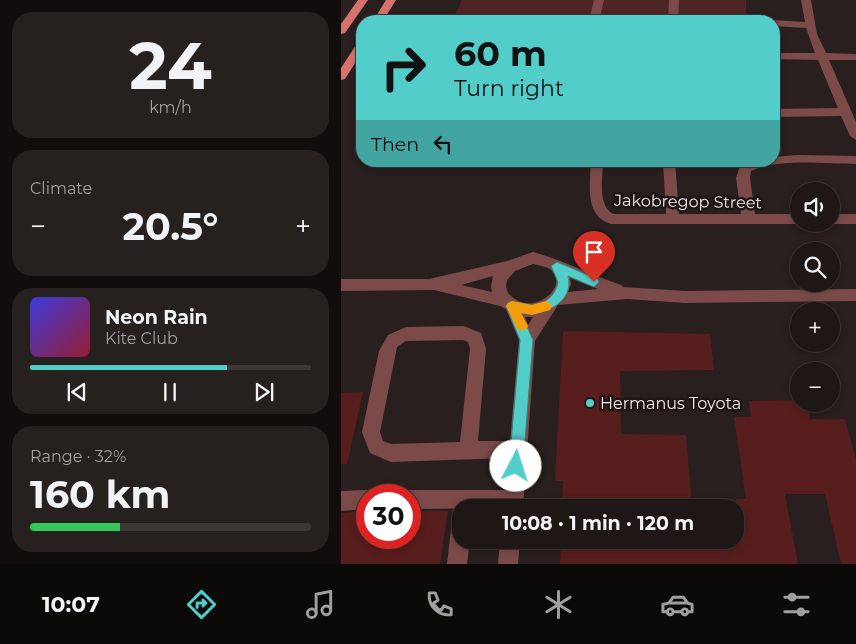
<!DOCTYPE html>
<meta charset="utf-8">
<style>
body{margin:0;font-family:Montserrat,sans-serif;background:#26201f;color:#f1f3f6;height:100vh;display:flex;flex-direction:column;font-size:19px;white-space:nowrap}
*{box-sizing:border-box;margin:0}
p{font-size:16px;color:#a19fa1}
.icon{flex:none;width:28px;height:28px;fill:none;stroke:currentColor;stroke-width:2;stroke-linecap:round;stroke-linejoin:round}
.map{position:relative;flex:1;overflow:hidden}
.drawer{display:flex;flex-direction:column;gap:12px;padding:12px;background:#100d0c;width:341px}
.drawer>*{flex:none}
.hud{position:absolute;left:15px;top:15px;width:424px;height:152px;border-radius:20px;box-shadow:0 2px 8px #0003,0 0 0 1px #3c3635;background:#53cdc9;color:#111;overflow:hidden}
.fabs{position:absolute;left:449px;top:182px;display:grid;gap:10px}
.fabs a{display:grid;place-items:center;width:50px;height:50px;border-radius:50%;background:#1e1716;box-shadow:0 2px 8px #0003,0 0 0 1px #3c3635;font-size:25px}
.speed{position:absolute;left:15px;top:484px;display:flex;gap:10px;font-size:25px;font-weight:700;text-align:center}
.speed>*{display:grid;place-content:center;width:65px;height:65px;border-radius:50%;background:#1e1716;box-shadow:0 2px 8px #0003,0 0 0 1px #3c3635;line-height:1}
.speed .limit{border:8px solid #d22;background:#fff;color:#111}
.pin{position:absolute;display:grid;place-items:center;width:42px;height:42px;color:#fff;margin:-51px -21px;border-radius:50% 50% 50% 0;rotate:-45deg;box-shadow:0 0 5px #0007}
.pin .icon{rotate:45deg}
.me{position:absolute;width:55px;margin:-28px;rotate:5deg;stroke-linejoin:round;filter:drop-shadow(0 0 4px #0008)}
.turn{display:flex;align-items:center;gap:18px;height:105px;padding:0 15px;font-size:22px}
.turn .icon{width:65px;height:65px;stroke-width:2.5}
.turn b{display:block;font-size:35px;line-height:42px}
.then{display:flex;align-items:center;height:48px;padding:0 15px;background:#0003;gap:10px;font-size:19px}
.big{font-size:38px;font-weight:700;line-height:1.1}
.drawer .widget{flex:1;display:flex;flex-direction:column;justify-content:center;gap:8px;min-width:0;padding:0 18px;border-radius:20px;background:#26201f}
.drawer .dial{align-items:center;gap:0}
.dial b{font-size:65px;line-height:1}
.song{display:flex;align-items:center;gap:15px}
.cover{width:60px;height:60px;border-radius:8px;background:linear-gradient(135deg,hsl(240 70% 55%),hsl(350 70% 35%))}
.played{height:5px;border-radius:2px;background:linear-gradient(90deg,#53cdc9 70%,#3c3635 70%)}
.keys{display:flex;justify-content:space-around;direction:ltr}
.heat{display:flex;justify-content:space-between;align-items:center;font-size:28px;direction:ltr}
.charge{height:8px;border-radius:4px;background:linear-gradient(90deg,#34c759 32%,#3c3635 0)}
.trip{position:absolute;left:111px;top:499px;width:292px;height:50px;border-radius:20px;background:#1e1716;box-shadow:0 2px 8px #0003,0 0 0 1px #3c3635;font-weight:700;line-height:50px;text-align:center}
.tab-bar{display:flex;height:80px;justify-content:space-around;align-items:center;background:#0c0909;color:#a19fa1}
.tab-bar .icon{width:35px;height:35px}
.tab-bar .on{color:#53cdc9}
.tab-bar b{font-size:22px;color:#f1f3f6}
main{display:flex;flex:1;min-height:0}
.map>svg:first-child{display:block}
</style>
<main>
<section class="drawer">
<div class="widget dial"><b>24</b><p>km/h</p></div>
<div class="widget"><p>Climate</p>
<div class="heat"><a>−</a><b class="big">20.5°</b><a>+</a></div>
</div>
<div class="widget">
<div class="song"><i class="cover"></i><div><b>Neon Rain</b><p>Kite Club</p></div></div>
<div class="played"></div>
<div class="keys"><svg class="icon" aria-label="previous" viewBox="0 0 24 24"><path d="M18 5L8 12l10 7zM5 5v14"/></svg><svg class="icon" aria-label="pause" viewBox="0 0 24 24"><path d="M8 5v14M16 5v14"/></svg><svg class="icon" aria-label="next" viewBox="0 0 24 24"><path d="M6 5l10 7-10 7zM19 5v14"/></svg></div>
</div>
<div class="widget"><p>Range · 32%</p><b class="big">160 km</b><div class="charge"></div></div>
</section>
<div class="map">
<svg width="515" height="564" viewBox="0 0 515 564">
<rect width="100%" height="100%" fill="#281f1e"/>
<polygon fill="#4e2523" points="121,0 405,0 405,21 111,21"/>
<g fill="#581d1d">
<polygon points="222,331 369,334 373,370 279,371 280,434 345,435 351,508 221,508 222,481 214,481"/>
<polygon points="22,392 6,464 0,464 0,393"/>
<polygon points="458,400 458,404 465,404 469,419 504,419 515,459 515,564 500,564 484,494 444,494 457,564 219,564 220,540 395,540 395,499 405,499 393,417 410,417 408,401"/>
<polygon points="26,511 26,538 69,538 69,511 107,511 99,564 0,564 0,513"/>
</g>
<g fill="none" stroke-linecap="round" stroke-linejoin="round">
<g fill="#7c4b49" fill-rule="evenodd">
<polygon points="253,0 263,0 258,21 248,21"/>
<polygon points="328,0 338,0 337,21 327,21"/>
<polygon points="460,0 470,0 476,34 485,53 515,54 515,60 488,60 515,122 515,140 509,136 500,116 432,117 432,109 497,108 477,60 432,59 432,53 474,53 465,28 432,26 432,21 428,21 432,20 464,22"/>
<path d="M457,155L515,156V164C485,164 437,158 410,171L409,178L414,214H458V224H270C243,216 249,184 250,161H262C262,177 256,205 272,214H325L322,161H334L338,214H400L395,178L399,166L410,161H432V157Z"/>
<polygon points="490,214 515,214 515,224 489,224"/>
<path d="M192,252C222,260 250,275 280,285L282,287L344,291L515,289V301L344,303L286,299L217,305L194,341L182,508L69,509V495H62L69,490H164L167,458L50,462L29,453L21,432L38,351L47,335L65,327L123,326L140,333L145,349L137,441H169L178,340L165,309L159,306L93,290L0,291V279H88L166,261ZM192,264C196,265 203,266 207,268C231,282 198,315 174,299C166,294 164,289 166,280L174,271ZM152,276L150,286L151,292L120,285ZM229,278L257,289L227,292L230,284ZM184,317H192L187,325ZM122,340L127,342L129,349L119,442L50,444L42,441L39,432L56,347L65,341Z"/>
<polygon points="26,490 33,495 26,495 26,509 0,511 0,491"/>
<polygon points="120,519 120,540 129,540 126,564 106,564 110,529 113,522"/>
<polygon points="159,540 179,540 177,564 157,564"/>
</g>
<g fill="#d6726e" fill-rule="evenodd">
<polygon points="17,0 27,0 4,33 0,34 0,24"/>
<polygon points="45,0 55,0 42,21 32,21"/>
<polygon points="21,41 21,52 4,79 0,80 0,68 17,42"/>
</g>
</g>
<path fill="#53cdc9" stroke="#368583" d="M216,262L257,279L258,282L253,287L227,276C234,303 201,317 180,313L192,340L182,466L180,471L175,473L170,471L168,466L179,340L165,306L167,303C175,300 183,305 191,305C205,305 215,294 217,282L210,266Z"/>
<polygon fill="#f59e0b" points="171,301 191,305 205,301 209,303 211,306 209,310 191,315 180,313 187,326 185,330 177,330 165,306 167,303"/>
<circle fill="#53cdc9" stroke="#1e1515" stroke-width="2" cx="249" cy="403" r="5"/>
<g text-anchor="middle" stroke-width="5" stroke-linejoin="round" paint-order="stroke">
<g font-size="16" fill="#f2ebeb" stroke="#1e1515">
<text transform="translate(347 201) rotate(1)" y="6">Jakobregop Street</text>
</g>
<g font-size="16" fill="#f2ebeb" stroke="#1e1515" text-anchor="start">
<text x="259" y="409">Hermanus Toyota</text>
</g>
</g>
</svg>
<div class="fabs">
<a><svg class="icon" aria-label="sound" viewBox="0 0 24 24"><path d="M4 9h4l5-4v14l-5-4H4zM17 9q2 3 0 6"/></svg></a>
<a><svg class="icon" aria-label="search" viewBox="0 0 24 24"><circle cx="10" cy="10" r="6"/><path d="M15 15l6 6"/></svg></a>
<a>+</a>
<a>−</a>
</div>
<div class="speed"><div class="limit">30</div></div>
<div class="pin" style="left:253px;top:282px;background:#d93025"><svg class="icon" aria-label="arrive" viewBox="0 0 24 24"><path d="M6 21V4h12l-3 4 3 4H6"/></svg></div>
<svg class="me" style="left:175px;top:466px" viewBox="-20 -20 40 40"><circle r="19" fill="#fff"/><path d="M0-13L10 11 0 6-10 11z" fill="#53cdc9"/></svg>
<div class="trip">10:08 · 1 min · 120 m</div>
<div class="hud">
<div class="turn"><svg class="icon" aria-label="right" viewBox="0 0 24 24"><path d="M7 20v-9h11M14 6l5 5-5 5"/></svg><div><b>60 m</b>Turn right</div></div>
<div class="then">Then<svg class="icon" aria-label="left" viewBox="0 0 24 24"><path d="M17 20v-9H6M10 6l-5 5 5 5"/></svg></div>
</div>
</div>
</main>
<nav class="tab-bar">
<b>10:07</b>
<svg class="icon on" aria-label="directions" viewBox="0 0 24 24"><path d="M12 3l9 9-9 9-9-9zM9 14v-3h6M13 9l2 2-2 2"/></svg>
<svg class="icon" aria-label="music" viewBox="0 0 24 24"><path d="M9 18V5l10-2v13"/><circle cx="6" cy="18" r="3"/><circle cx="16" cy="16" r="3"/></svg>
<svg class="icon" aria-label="phone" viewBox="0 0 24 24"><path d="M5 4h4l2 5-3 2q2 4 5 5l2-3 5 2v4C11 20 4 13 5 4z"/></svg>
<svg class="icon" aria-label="climate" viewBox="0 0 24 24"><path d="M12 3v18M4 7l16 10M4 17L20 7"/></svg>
<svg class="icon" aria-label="car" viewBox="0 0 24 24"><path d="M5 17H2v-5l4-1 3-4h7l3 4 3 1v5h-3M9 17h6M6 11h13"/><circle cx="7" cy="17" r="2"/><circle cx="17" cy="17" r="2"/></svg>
<svg class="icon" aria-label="filters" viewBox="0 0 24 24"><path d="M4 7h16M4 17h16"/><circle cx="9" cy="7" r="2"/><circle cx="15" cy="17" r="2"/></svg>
</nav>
